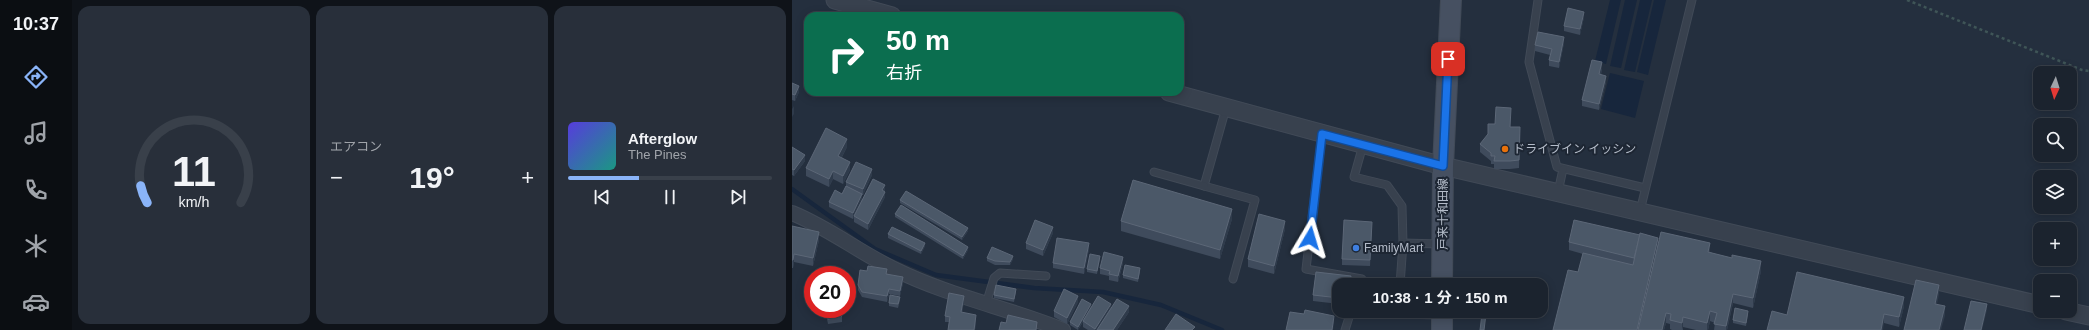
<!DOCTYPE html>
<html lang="ja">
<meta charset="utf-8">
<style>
body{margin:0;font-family:Arial,"Noto Sans JP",sans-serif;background:#282f3a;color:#f1f3f6;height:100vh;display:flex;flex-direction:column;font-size:15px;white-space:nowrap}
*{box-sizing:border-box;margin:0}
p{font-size:13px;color:#a0a4aa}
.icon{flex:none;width:22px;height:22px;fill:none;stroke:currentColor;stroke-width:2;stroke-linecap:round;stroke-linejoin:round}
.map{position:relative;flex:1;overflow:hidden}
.panel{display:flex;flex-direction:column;gap:6px;padding:6px;background:#0f1319;width:720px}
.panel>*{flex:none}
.guide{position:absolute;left:12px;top:12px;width:380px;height:84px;border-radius:12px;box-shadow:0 2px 10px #0003,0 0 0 1px #39404a;background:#0b6e4f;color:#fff;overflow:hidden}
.needle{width:26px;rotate:184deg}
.fabs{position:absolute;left:1241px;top:66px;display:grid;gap:8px}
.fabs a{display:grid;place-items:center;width:44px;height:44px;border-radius:8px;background:#1b232e;box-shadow:0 2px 10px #0003,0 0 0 1px #39404a;font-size:20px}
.speed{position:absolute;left:12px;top:266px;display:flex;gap:8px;font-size:20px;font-weight:700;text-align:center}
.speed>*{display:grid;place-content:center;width:52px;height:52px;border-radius:50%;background:#1b232e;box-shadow:0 2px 10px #0003,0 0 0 1px #39404a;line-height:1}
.speed .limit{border:6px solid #d22;background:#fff;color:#111}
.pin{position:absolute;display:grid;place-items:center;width:34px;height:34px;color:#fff;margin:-17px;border-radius:8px;box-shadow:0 2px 6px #0006}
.me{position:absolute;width:44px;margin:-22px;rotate:7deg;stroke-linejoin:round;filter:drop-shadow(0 0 3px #0008)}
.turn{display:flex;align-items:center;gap:14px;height:84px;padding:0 16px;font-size:18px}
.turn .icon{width:52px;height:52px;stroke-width:2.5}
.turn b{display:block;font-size:28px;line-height:34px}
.big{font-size:30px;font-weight:700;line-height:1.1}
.panel .widget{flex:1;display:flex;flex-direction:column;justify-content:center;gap:6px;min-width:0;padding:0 14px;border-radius:12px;background:#282f3a}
.panel .dial{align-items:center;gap:0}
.dial svg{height:104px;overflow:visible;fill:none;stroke:#39404a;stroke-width:7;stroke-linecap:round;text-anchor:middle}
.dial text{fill:#f1f3f6;stroke:none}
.song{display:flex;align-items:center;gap:12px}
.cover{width:48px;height:48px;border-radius:6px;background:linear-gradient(135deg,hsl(250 70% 55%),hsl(170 70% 35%))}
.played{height:4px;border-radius:2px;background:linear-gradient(90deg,#8ab4f8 35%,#39404a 35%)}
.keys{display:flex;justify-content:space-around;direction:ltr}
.heat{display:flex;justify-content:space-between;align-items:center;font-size:22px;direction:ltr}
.panel .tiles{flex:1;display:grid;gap:6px;grid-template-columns:repeat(3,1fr)}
.trip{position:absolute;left:540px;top:278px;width:216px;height:40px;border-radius:12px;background:#1b232e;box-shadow:0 2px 10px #0003,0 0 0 1px #39404a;font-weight:700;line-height:40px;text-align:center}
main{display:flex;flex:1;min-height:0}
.tabs{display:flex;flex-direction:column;width:72px;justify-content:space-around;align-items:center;background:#0b0e12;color:#a0a4aa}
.tabs .icon{width:28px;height:28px}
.tabs .active{color:#8ab4f8}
.tabs b{font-size:18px;color:#f1f3f6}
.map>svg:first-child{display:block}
</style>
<main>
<nav class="tabs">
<b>10:37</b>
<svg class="icon active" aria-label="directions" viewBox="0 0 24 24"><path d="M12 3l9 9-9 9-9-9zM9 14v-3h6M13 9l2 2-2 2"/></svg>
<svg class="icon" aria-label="music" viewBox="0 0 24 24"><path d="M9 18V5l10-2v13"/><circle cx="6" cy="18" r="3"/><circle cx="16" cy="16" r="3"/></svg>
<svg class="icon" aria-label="phone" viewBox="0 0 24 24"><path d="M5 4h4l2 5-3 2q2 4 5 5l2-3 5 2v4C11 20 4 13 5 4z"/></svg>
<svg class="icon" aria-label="climate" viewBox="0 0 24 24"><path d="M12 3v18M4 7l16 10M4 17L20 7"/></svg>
<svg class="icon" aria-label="car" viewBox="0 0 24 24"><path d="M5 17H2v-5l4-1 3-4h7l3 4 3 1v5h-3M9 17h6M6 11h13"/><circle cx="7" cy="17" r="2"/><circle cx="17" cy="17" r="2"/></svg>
</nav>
<section class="panel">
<div class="tiles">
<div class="widget dial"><svg viewBox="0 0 100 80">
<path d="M14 69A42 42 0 1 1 86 69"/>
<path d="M14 69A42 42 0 0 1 9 56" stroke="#8ab4f8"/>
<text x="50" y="56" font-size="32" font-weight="700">11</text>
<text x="50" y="72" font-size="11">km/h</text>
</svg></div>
<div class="widget"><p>エアコン</p>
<div class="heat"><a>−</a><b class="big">19°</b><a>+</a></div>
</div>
<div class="widget">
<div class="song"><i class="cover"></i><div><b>Afterglow</b><p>The Pines</p></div></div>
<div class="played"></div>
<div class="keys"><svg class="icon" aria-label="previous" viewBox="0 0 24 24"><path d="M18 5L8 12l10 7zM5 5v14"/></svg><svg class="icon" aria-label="pause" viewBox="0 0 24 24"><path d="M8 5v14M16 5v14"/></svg><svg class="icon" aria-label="next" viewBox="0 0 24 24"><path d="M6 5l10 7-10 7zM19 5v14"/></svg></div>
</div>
</div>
</section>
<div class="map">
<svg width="1297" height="330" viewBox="0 0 1297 330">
<rect width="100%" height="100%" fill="#242f3e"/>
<g fill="#17263c">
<polygon points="818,0 829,0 814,64 803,61"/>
<polygon points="833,0 845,0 829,68 818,66"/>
<polygon points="848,0 860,0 843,72 832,70"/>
<polygon points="862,0 874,0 856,75 845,72"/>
<polygon points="818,73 852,81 843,118 809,109"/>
</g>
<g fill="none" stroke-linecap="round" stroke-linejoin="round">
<polyline stroke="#17263c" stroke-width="4.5" points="0,189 83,249 144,275 242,288 311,292 369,305 430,330"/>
<g stroke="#414a57" stroke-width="9">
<g id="service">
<polyline points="746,0 737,62 765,167 853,188"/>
<polyline points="434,108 412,186 463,200 441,279"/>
<polyline points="530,134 514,269 570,279 568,285"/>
<polyline points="571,145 562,177 595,185 610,206 611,243"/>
<polyline points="362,172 412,186"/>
<polyline points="766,192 771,169"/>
<polyline points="848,211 900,0"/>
<polyline points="608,285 611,243 649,244"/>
<polyline points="194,304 202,278 208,273 254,276"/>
<polyline points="606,311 605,314 650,315"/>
<polyline points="553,330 559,311"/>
</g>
</g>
<g stroke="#414a57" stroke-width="16">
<path id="minor" d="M0,213C37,228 68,253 104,270C157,296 216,308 271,330"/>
</g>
<g stroke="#414a57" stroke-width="19">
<g id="tertiary">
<polyline points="43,0 100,16"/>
<polyline points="377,92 651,166 1248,305"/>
<polyline points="1274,311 1297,316"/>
</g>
</g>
<g stroke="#414a57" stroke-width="22">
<g id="secondary">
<polyline points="650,285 651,166 659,0"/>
<polyline points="650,311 650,330"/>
</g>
</g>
<polyline stroke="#3f5557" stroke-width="2.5" stroke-dasharray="3 3" stroke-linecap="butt" points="1115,0 1290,70 1297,71"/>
<use href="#service" stroke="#38414e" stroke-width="7"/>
<use href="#minor" stroke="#38414e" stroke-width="14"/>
<use href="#tertiary" stroke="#38414e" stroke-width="17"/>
<use href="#secondary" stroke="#465061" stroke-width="20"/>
</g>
<g fill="#3f4b5c">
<polygon points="792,17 788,35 772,31 772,26"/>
<polygon points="772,43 767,68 757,66 757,60 758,55 743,51 743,45"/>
<polygon points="810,68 809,75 814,82 807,110 790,106 790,100"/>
<polygon points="0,83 7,92 3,101 0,100"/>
<polygon points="719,127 728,135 727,168 718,169 702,169 702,164 699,164 699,161 688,152 688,144"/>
<polygon points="0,147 13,161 2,176 0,175"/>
<polygon points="55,147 50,157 58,170 51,184 41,179 37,187 14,176 14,168"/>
<polygon points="80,175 71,195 70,195 70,200 93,191 93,197 76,230 62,222 62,217 61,219 37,207 37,202 50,194 54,186 54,182"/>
<polygon points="108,200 176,231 170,240 108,203"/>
<polygon points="103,214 176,250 171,259 103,217"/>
<polygon points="440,219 428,259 329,231 329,221"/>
<polygon points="0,226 27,240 21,266 2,262 1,268 0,268"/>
<polygon points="580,228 578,266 550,265 550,259"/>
<polygon points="493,229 482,274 456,267 456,259"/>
<polygon points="261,233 251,256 234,249 234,243"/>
<polygon points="96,234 133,246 129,254 96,238"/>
<polygon points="777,242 866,244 918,252 969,271 961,308 941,303 935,330 922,330 923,323 918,321 916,330 904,330 891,327 891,330 880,330 878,329 878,324 874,323 872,330 761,330 786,272 791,254 777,250"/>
<polygon points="297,249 292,274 261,268 261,263"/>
<polygon points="195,258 221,259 218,265 203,265 195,261"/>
<polygon points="308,259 305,274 295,272 295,269"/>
<polygon points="331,263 326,282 317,280 317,276 308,274 308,268"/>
<polygon points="75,271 95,274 111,283 108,296 97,294 95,302 70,297 66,290 66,285"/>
<polygon points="348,272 346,282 331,278 331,275"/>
<polygon points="524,272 559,276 559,285 547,285 547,304 521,301 521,295"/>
<polygon points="224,292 222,302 202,298 202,295"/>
<polygon points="108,300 106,308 97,306 97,303"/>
<polygon points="172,301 170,313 184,321 183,330 156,330 157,322 153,322 153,316"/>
<polygon points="286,302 275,324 262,317 262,311"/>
<polygon points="1112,306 1107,327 1092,323 995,315"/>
<polygon points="299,307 319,308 337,312 325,330 296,330 291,327 291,322 286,330 278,325 278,322"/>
<polygon points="33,309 49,309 50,316 50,322 36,324"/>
<polygon points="956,314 954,326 941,323 941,320"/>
</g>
<g fill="#2f3b4b">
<polygon points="792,12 792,17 788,35 788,29"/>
<polygon points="772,37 772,43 767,68 767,62"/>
<polygon points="810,62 810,68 807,80 807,74"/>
<polygon points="814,76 814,82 807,110 807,104"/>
<polygon points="7,86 7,92 3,101 3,95"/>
<polygon points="2,106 2,114 0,117 0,109"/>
<polygon points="55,139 55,147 46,164 46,156"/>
<polygon points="13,155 13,161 2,176 2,170"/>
<polygon points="58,162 58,170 51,184 51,176"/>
<polygon points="80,169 80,175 71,195 71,189"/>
<polygon points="41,171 41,179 37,187 37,179"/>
<polygon points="93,185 93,197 76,230 76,224 90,190"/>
<polygon points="70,194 70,200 61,219 61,213"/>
<polygon points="440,209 440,219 428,259 428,250"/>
<polygon points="493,221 493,229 482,274 482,266"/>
<polygon points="261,227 261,233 251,256 251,250"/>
<polygon points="176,228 176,231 170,240 170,237"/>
<polygon points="27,232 27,240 21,266 21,258"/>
<polygon points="866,238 866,247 847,330 845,330"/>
<polygon points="133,243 133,246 129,254 129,251"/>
<polygon points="297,243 297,249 292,274 292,268"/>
<polygon points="918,243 918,253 916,252"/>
<polygon points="176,247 176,250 171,259 171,256"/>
<polygon points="2,254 2,262 1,268 1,260"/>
<polygon points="221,256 221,259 218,265 218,262"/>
<polygon points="331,257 331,263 326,282 326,276"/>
<polygon points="969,261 969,271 961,308 961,298"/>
<polygon points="111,277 111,283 108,296 108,291"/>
<polygon points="1147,285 1147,295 1143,313 1143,304"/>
<polygon points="97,289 97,294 95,302 95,296"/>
<polygon points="941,294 941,303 935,330 934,330 934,326"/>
<polygon points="172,296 172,301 169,318 169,312"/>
<polygon points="286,296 286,302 275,324 275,318"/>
<polygon points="1112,297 1112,306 1107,327 1107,317"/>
<polygon points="299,304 299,307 291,321 291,322 286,330 286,327"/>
<polygon points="319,304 319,309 306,330 303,330 303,329"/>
<polygon points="1195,304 1195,310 1190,330 1189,330"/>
<polygon points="337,306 337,312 325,330 321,330"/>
<polygon points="1153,306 1153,316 1149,330 1147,330"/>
<polygon points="918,311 918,321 916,330 915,330 915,323"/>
<polygon points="874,313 874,323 872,330 870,330"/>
<polygon points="1092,314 1092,323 1091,330 1089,330"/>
<polygon points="184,315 184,321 183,330 182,330"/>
<polygon points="542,316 542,322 541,330 540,330"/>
<polygon points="891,317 891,327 890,330 890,323"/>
</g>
<g fill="#4b5868" stroke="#5c6777">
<polygon points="776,8 792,12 788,29 772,26"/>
<polygon points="746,32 772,37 767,62 757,60 760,49 743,45"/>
<polygon points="800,60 810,62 807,74 814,76 807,104 790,100"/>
<polygon points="0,83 7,86 3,95 0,94"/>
<polygon points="704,107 719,108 718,127 728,127 727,160 718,161 702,161 703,156 699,156 699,153 688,144 696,134 696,124 703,124"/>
<polygon points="34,128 55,139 46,156 58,162 51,176 41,171 37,179 14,168"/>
<polygon points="0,147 13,155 2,170 0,169"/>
<polygon points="64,162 80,169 71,189 54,182"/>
<polygon points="81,179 93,185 90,190 93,192 76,224 62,216"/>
<polygon points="341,180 440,209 428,250 329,221"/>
<polygon points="54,186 70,194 61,213 37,202 43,190 50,194"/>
<polygon points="114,191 176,228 170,237 108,200"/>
<polygon points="109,205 176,247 171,256 103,214"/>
<polygon points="467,214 493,221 482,266 456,259"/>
<polygon points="243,220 261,227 251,250 234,243"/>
<polygon points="552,220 580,222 578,260 550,259"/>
<polygon points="782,220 848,235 842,258 777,242"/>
<polygon points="0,226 27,232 21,258 2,254 1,260 0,260"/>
<polygon points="100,227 133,243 129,251 96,234"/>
<polygon points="869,232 918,243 916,252 940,258 940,255 969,261 961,298 941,294 934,326 922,324 925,313 918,311 915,323 891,317 890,323 878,320 879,314 874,313 870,330 846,330"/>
<polygon points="848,233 866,238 845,330 761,330 776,270 786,272 791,253 841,265"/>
<polygon points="265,238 297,243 292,268 261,263"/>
<polygon points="200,247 221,256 218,262 203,261 195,258"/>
<polygon points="312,252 331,257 326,276 317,274 318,271 308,268"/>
<polygon points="298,254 308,256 305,271 295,269"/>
<polygon points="333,265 348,268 346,279 331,275"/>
<polygon points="76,266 95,269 94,274 111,277 108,291 97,289 95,296 70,292 66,285 68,270 75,271"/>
<polygon points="524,272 559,276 558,285 547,285 547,298 521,295"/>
<polygon points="1005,272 1112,297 1107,317 1092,314 1089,330 975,330 980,311 995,315"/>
<polygon points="1124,280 1147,285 1143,304 1153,306 1147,330 1112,330"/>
<polygon points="204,285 224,289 222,299 202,295"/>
<polygon points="272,289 286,296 275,318 262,311"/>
<polygon points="157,293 172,296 169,312 184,315 182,330 156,330 158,317 153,316"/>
<polygon points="98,295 108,297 106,304 97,303"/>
<polygon points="306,296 319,304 303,329 291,321"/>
<polygon points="290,299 299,304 286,327 278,322"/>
<polygon points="325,299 337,306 321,330 305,330"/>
<polygon points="1179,301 1195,304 1189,330 1172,330"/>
<polygon points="943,308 956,311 954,323 941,320"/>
<polygon points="34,309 49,309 50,316 36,319"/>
<polygon points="513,310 542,316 540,330 494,330 498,312 512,314"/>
<polygon points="384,314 403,327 400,330 373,330"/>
<polygon points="690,314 694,314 692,330 688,330"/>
<polygon points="216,315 245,322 244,330 207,330 209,322 214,323"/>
</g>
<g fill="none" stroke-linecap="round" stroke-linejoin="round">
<g stroke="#114b97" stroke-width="10">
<polyline id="route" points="518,238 530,134 651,166 656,59"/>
</g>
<use href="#route" stroke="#1a73e8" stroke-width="7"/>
</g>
<circle fill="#e8710a" stroke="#1d2633" stroke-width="1.5" cx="713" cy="149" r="4"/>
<circle fill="#3f7fe0" stroke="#1d2633" stroke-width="1.5" cx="564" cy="248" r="4"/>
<g text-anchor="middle" stroke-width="4" stroke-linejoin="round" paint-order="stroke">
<g font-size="12" fill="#b4bcc9" stroke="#1d2633" text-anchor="start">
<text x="721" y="153">ドライブイン イッシン</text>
<text x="572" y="252">FamilyMart</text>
</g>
<g font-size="12" fill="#b4bcc9" stroke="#1d2633">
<text transform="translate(651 214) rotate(-90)" y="4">戸来十和田線</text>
</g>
</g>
</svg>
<div class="fabs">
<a><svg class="needle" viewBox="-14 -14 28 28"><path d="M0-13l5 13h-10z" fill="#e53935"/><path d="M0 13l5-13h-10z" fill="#a0a4aa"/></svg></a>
<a><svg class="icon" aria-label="search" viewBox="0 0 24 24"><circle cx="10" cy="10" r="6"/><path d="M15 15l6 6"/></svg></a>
<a><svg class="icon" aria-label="layers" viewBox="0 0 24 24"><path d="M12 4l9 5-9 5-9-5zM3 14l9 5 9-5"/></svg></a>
<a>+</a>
<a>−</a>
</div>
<div class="speed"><div class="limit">20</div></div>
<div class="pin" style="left:656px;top:59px;background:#d93025"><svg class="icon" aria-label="arrive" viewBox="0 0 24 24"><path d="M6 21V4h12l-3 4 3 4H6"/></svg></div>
<svg class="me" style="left:518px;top:238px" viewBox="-20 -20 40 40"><path d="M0-17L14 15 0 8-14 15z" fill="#1a73e8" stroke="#fff" stroke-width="4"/></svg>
<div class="trip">10:38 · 1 分 · 150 m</div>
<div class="guide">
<div class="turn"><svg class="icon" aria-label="right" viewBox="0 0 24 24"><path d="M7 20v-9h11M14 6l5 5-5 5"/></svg><div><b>50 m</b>右折</div></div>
</div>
</div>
</main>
